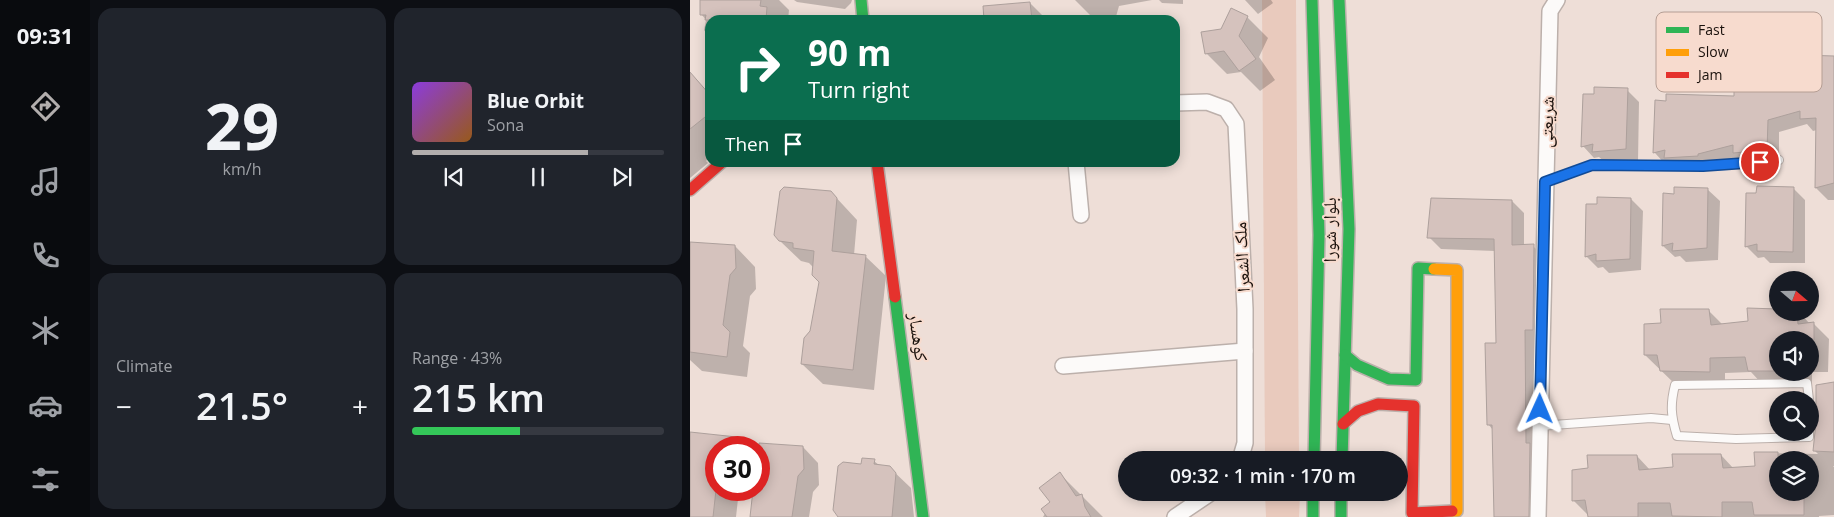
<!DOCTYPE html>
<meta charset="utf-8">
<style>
body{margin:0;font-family:"Open Sans","Noto Naskh Arabic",sans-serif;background:#20242c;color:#f1f3f6;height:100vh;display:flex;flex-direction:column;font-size:19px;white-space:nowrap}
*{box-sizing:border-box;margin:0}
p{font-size:16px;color:#9ea1a6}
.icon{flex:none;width:28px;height:28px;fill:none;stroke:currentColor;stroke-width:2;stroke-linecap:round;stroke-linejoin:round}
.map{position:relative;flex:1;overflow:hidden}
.panel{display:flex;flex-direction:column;gap:8px;padding:8px;background:#0d0f14;width:600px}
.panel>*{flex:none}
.hud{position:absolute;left:15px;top:15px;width:475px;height:152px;border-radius:15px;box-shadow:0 2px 12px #0003;background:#0b6e4f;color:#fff;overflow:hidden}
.needle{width:32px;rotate:110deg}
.controls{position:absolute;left:1079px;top:271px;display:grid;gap:10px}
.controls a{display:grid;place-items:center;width:50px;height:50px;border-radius:50%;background:#171b24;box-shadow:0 2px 12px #0003;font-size:25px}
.speed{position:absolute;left:15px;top:436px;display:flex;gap:10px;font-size:25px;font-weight:700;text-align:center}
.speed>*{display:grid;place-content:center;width:65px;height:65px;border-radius:50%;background:#171b24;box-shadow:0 2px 12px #0003;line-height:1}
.speed .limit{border:8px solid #d22;background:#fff;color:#111}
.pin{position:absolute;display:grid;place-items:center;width:42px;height:42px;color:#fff;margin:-21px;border:2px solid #fff;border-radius:50%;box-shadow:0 1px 5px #0007}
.me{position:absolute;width:55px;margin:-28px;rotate:1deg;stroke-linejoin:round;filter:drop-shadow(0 0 4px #0008)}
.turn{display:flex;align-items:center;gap:18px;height:105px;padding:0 20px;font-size:22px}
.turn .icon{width:65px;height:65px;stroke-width:2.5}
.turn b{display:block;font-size:35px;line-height:42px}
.then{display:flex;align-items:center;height:48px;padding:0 20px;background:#0003;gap:10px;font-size:19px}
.big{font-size:38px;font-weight:600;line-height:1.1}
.panel .tile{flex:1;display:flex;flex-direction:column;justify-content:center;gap:8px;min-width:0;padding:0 18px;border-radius:15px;background:#20242c}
.panel .dial{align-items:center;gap:0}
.dial b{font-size:65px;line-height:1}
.song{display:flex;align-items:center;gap:15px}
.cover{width:60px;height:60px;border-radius:8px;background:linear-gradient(135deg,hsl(270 70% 55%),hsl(30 70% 35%))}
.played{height:5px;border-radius:2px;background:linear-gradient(90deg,#b2aead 70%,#363941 70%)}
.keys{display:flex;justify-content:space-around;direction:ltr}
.heat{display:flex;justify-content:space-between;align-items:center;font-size:28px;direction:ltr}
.charge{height:8px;border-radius:4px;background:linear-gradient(90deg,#34c759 43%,#363941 0)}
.panel .tiles{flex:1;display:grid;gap:8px;grid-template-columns:repeat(2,1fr)}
.trip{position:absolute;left:428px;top:451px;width:290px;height:50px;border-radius:25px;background:#171b24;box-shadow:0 2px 12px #0003;font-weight:600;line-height:50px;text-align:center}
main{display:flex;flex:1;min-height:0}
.dock{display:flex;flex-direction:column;width:90px;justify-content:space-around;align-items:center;background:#090b0e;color:#9ea1a6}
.dock .icon{width:35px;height:35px}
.dock .selected{color:#b2aead}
.dock b{font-size:22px;color:#f1f3f6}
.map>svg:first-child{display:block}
</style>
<main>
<nav class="dock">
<b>09:31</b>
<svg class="icon selected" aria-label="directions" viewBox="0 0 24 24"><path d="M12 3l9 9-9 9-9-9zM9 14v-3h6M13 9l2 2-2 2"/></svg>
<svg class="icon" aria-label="music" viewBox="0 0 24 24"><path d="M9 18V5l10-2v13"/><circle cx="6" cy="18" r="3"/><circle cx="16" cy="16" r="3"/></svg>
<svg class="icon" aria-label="phone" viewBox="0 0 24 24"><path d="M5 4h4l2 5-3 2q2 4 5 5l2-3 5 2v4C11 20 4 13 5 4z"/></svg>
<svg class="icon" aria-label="climate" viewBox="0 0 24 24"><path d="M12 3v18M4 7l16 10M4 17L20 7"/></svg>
<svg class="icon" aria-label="car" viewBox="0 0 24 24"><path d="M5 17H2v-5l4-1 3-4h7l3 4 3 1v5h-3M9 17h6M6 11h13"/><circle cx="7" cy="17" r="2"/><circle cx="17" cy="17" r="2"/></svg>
<svg class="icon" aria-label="filters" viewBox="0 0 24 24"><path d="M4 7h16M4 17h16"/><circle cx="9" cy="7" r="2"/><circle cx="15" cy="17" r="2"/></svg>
</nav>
<section class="panel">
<div class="tiles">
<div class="tile dial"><b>29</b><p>km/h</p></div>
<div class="tile">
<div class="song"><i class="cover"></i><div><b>Blue Orbit</b><p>Sona</p></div></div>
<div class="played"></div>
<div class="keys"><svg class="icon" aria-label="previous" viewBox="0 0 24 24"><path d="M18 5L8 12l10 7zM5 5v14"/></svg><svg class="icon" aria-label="pause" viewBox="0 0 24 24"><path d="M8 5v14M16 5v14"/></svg><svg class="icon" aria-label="next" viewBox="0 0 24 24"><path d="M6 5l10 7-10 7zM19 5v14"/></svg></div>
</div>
<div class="tile"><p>Climate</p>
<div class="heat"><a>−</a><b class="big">21.5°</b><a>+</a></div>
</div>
<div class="tile"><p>Range · 43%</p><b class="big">215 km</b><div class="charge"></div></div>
</div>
</section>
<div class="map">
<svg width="1144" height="517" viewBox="0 0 1144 517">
<rect width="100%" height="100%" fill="#eeded7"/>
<g fill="#e9cabd">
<polygon points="572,0 606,0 609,460 575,460"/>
<polygon points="575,493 610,493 609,517 576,517"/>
</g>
<g fill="#0003" fill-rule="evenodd">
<polygon points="19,0 89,0 99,10 98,20 20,20 20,39 14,30 16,20 12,15"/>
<polygon points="104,0 162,0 161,3 155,9 107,2"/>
<polygon points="385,0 462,0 429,6 425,20 403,18"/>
<polygon points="469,0 493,0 493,4 472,3"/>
<polygon points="555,0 581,0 583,3 568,14"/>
<polygon points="340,3 357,20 295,20"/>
<polygon points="254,17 257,20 233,20"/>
<polygon points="557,17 578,38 569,57 585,80 570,91 551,72 537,74 516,53 532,30"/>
<polygon points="1144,57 1144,200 1138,200 1126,188 1127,130 1123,131 1117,124 1089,132 1089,162 1056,164 1050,158 1020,166 976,165 965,153 966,101 977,102 1100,91 1113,64"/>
<polygon points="5,79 20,94 20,157 16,161 18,163 0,178 0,84"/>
<polygon points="937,90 949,102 948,161 916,163 909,157 904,158 893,146 905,96"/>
<polygon points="1103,188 1115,200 1115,263 1080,263 1074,257 1068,258 1057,247"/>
<polygon points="1017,189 1030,201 1028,260 996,262 990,256 985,257 973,246 985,195"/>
<polygon points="141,192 167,220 164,255 175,256 196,276 184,390 133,384 112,364 121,332 130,282 124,268 119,263 111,261 90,241"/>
<polygon points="941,199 953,211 951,270 919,273 913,267 908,268 896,256 909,206"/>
<polygon points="822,201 834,213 834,246 843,246 855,258 850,517 805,517 803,430 798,424 807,344 805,251 751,249 739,237"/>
<polygon points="0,243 45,246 65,267 66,289 60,296 53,346 60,353 57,377 12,371 0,360"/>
<path d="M1019,311L1033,325L1059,322L1088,312H1109L1120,324H1124L1139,339L1138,372H1122V387L1074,386L1061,372L1035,373V387L987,386L955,355L972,324ZM1088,340H1120V372H1088Z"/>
<path d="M1144,383V466H1143L1144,467V515L1129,516V517H900L883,500L900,469L947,456L960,470L984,468L1031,455L1044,469L1066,467L1065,453L1128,454L1124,450ZM1088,460H1120V492H1088Z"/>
<polygon points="0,433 26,448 26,490 49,490 46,517 0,517"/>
<polygon points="68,444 113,447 128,463 129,485 123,492 119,517 62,517 64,490 69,490"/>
<polygon points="184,461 190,466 200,468 221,488 224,517 150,517 172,465"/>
<polygon points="370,474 413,517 353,517 361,503"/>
</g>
<g fill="#d5c2bd" stroke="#ada09c">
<polygon points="10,0 71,0 70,6 77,7 76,20 15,20 16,15 10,15"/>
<polygon points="340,2 342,20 294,20 293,6"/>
<polygon points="541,8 558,16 549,36 566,59 549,71 534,51 515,54 511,32 531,29"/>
<polygon points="1111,55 1144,56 1144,183 1125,188 1126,118 1110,119 1110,111 1078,120 1077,150 1043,153 1043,145 1008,154 1008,156 974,158 975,150 963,153 965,100 976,101 976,94 1044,96 1044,88 1099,90 1100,61 1111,62"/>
<polygon points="0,72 20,95 20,113 0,129"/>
<polygon points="904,87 938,88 936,149 902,152 903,144 891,147 893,94 904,94"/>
<polygon points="1067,186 1104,187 1103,252 1067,251 1067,244 1055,247 1056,193 1066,193"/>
<polygon points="94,187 141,191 147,198 142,251 176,255 163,370 111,364 114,338 120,331 129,282 122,275 124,251 103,248 103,243 89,241 84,235 90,191"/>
<polygon points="984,187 1018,188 1017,248 982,251 983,243 972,246 973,193 984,194"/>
<polygon points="907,197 941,198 940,259 906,261 906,254 895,257 896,204 907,204"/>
<polygon points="741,198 822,200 822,245 844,244 843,330 835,330 836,443 840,443 839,517 804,517 802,425 797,425 795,343 806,343 804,239 737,238"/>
<polygon points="0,242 45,245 46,268 40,275 33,325 40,332 37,357 0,352"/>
<polygon points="1057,308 1088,309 1088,312 1107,312 1108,324 1124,322 1124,340 1088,340 1088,371 1058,371 1055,357 1020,358 1020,372 970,371 967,355 954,355 954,324 971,323 970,309 1019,309 1021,325 1058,321"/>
<polygon points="1144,382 1144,452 1123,451 1126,422 1126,385"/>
<polygon points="0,432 56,438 56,448 26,448 26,490 23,517 0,517"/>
<polygon points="69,443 113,446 114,469 108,476 102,517 60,517 63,490 69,490"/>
<polygon points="1064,452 1088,452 1088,492 1114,492 1114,515 1064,515 1062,502 1032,502 1032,517 982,516 980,503 948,503 948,517 898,517 895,500 882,501 882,470 898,468 897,455 947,455 949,470 983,467 982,454 1031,454 1033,468 1065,466"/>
<polygon points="172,458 185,459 184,464 200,466 206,473 202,517 148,517 143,510 148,466 153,462 171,464"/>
<polygon points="370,472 386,496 392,494 395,507 401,517 357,517 351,509 360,502 349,488"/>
</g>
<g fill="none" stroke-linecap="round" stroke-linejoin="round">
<g stroke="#bcb0ab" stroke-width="10">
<g id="lane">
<polyline points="855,182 902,165 1013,166 1089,160"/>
<polyline points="1120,407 1120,422"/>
<polyline points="849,426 961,418 982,420"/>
<path d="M1119,432V437L1046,439L987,436C981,416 980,405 985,385L1117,383L1119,400"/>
</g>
</g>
<g stroke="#bcb0ab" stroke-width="18">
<g id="street">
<polyline points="485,103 517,102 536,109 546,124 555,309 555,443 550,460"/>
<polyline points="386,162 391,215"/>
<polyline points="373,366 555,351"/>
<polyline points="485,517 522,492"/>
<polyline points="848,517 860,11 867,0"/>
</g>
</g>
<g stroke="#bcb0ab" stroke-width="14">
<g id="fast">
<polyline points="171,0 173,20"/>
<polyline points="622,0 629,235 624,460"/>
<polyline points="649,0 659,229 652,460"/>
<polyline points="205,297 233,517"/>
<polyline points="655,355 667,365 699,379 726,380 728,268 744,269"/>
<polyline points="623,492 623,517"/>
<polyline points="651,492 651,517"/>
</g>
</g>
<g stroke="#bcb0ab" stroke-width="14">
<polyline id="slow" points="744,269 767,270 767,511 762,511"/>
</g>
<g stroke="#bcb0ab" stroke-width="14">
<g id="jam">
<polyline points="187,162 205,297"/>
<polyline points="0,190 32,162"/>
<polyline points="653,424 668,411 688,404 724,406 722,513 762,511"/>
</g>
</g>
<use href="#lane" stroke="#fcfaf9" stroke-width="8"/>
<use href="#street" stroke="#fcfaf9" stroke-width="15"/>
<use href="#fast" stroke="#30b455" stroke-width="11"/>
<use href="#slow" stroke="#ff9f0a" stroke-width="11"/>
<use href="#jam" stroke="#e5322d" stroke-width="11"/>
</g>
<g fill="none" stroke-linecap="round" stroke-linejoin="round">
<g stroke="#114b97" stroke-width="12">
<polyline id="route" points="850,409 855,182 902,165 1013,166 1070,162"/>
</g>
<use href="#route" stroke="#1a73e8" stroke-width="9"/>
</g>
<g text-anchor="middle" stroke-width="4" stroke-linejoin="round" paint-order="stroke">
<g font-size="18" fill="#1a110c" stroke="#f7dbce">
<text transform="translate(857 122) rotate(-88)" y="6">شریعتی</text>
<text transform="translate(640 230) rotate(-90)" y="6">بلوار شورا</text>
<text transform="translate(552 257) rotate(-93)" y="6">ملک الشعرا</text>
<text transform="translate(228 337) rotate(82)" y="6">کوهسار</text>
</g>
</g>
<rect x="966" y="12" width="166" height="80" rx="8" fill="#f7dbce" stroke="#b59e94" stroke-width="1"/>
<rect x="976" y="27" width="23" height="6" fill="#30b455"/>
<rect x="976" y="49" width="23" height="7" fill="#ff9f0a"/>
<rect x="976" y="72" width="23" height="6" fill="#e5322d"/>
<g font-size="14" fill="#1a110c">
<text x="1008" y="35">Fast</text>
<text x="1008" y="57">Slow</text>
<text x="1008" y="80">Jam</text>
</g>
</svg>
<div class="controls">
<a><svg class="needle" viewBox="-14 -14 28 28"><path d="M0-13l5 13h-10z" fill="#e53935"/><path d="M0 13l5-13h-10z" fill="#9ea1a6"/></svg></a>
<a><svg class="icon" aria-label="sound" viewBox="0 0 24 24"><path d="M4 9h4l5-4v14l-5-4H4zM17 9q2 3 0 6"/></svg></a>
<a><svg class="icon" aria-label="search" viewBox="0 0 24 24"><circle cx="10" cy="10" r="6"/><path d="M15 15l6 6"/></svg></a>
<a><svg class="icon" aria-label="layers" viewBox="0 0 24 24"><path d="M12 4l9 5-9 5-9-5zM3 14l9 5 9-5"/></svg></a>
</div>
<div class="speed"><div class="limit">30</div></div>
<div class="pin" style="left:1070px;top:162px;background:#d93025"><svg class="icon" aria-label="arrive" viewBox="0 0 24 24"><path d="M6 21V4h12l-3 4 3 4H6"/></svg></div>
<svg class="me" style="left:850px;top:409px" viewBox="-20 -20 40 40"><path d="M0-17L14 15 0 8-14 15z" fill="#1a73e8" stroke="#fff" stroke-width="4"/></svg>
<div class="trip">09:32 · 1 min · 170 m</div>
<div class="hud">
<div class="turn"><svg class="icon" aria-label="right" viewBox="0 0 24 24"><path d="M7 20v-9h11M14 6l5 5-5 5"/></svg><div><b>90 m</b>Turn right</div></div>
<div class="then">Then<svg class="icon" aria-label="arrive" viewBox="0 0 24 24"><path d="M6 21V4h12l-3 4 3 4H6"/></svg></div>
</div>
</div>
</main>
